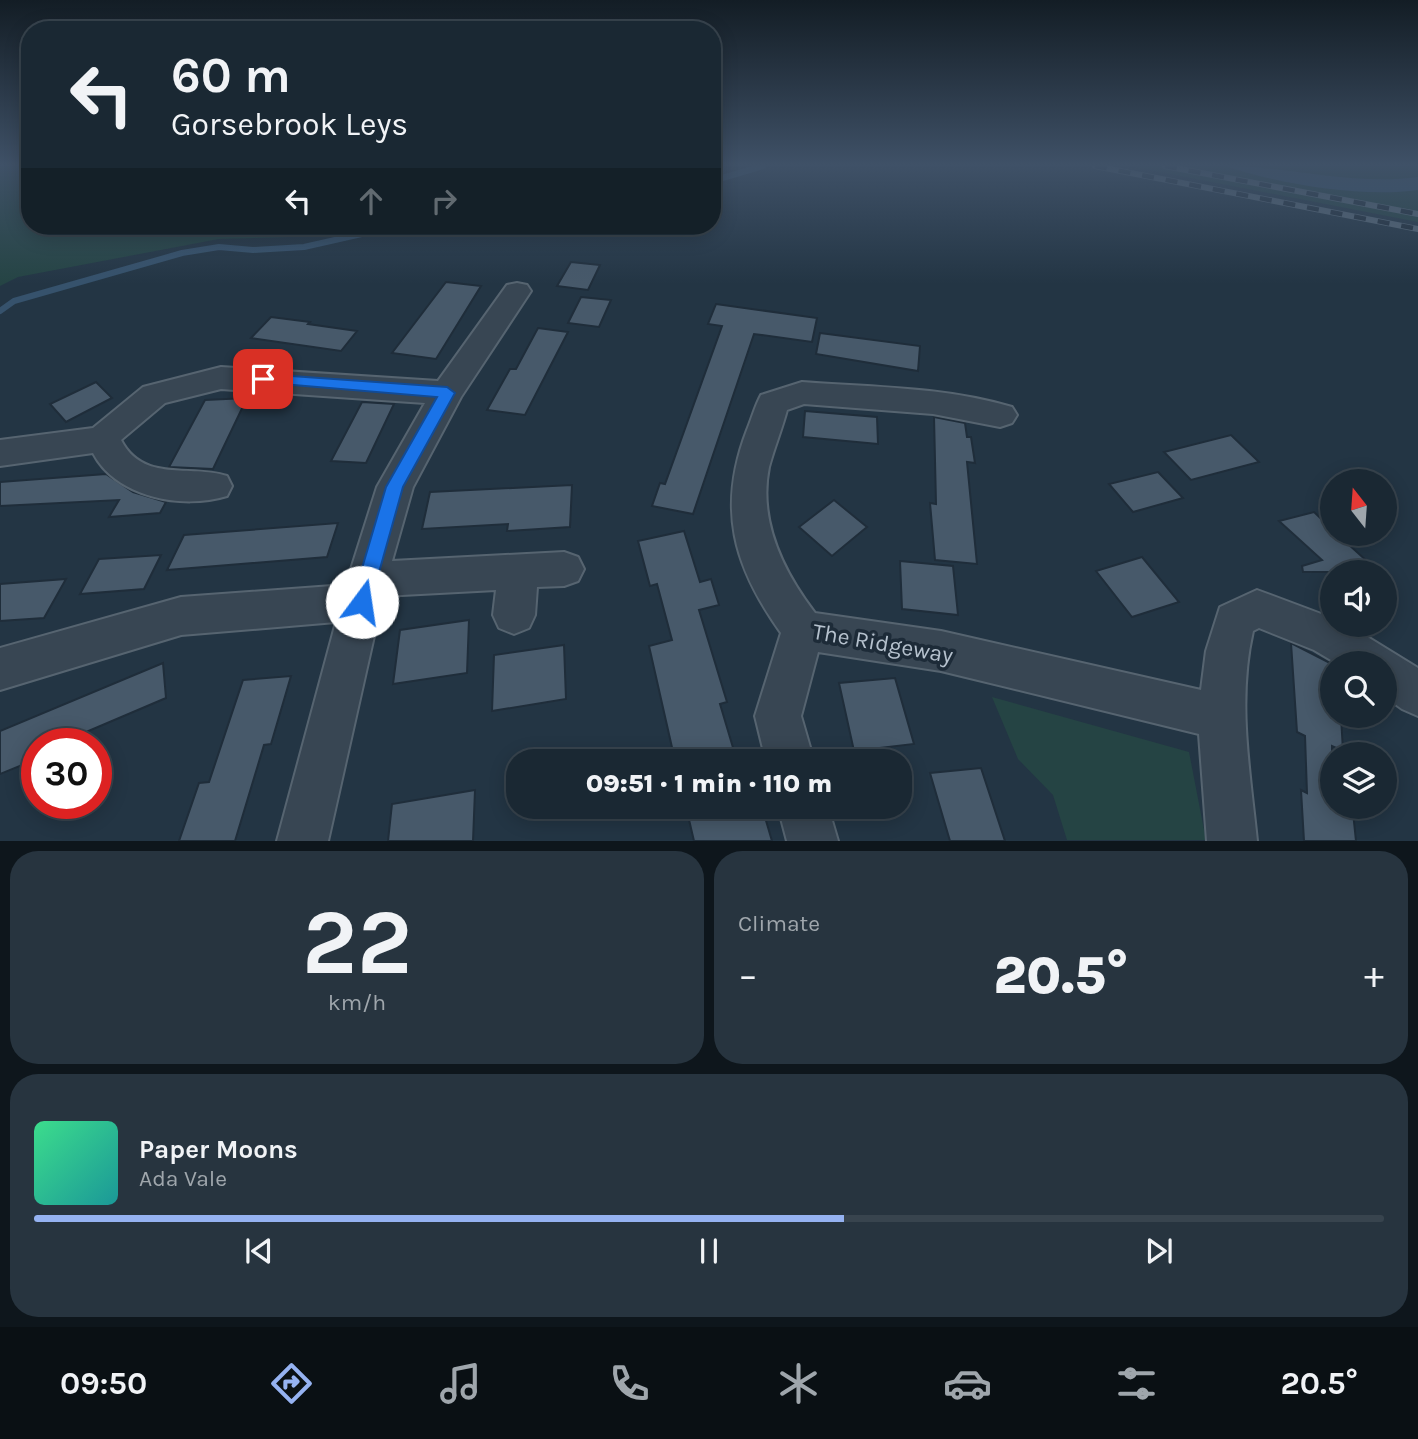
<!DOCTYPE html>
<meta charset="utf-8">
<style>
body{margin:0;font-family:Karla,sans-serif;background:#27343f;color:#f1f3f6;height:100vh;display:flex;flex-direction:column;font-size:26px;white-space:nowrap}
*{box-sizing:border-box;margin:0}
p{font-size:23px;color:#9fa6ac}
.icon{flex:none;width:38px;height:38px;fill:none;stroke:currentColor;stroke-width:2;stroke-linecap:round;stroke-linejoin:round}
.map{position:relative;height:841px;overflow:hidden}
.panel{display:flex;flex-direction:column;gap:10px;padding:10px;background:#0e161c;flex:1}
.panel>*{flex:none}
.banner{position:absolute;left:21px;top:21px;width:700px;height:214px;border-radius:28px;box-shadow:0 4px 18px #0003,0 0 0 2px #38444e;background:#1a2833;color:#f1f3f6;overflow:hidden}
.needle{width:46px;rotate:343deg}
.tools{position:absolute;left:1320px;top:469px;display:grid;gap:14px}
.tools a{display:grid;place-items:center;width:77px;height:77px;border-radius:50%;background:#1a2833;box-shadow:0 4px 18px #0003,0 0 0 2px #38444e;font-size:35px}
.speed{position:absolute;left:21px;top:728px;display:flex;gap:14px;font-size:35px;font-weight:700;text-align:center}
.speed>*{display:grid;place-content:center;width:91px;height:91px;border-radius:50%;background:#1a2833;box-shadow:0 4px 18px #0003,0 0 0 2px #38444e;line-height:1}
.speed .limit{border:10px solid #d22;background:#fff;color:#111}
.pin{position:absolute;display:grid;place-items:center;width:60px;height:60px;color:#fff;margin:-30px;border-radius:14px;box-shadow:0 4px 10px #0006}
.me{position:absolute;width:77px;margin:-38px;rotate:14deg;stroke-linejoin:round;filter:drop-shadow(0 0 5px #0008)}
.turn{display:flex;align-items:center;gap:24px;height:147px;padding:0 35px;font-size:32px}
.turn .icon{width:91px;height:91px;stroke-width:2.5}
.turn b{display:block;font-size:49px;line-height:60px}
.lanes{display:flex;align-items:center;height:66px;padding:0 35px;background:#0003;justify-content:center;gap:35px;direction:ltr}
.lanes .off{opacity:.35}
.big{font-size:52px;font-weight:800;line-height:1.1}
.panel .card{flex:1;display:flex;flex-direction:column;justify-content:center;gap:10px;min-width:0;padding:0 24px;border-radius:28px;background:#27343f}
.panel .dial{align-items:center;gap:0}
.dial b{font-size:91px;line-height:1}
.song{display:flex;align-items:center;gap:21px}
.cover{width:84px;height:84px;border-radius:10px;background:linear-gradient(135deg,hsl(150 70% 55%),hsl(180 70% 35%))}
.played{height:7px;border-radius:4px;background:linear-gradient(90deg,#95b2f1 60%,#38444e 60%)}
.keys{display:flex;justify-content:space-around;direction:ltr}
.heat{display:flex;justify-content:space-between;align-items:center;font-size:38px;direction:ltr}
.panel .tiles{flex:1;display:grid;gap:10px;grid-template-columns:1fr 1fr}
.card:last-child{grid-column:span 2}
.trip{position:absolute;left:506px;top:749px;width:406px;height:70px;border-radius:28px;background:#1a2833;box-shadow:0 4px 18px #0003,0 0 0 2px #38444e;font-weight:800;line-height:70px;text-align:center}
.menu{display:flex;height:112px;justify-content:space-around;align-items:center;background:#0a1014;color:#9fa6ac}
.menu .icon{width:49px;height:49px}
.menu .active{color:#95b2f1}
.menu b{font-size:32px;color:#f1f3f6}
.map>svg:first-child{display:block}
</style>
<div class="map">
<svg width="1418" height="841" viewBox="0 0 1418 841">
<rect width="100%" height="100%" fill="#233544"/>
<g fill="#254444">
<polygon points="0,166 30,166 30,226 356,226 296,237 219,239 18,277 0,286"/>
<polygon points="1129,166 1418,166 1418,222"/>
<polygon points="992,697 1189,752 1206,840 1067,840 1053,795 1018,759"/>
</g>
<path fill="#36526c" d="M1225,166C1289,166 1352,186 1418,177V190C1361,198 1279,184 1225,166Z"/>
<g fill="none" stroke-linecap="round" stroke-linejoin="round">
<g stroke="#36526c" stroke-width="6">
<polyline points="712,181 763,166"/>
<polyline points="0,311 14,301 182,253 219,247 253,250 304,247 397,226"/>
</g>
</g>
<g fill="#47596a" stroke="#1f2d3a" stroke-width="2">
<polygon points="571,262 600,265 588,290 557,286"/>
<polygon points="446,282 481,286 436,359 392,353"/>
<polygon points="581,297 611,300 599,327 568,323"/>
<polygon points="716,304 817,318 812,342 754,334 693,514 652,506 660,483 665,484 722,326 708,324"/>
<polygon points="271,317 310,322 308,324 357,331 341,351 251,338"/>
<polygon points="538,328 568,332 525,415 487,410 510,369 516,369"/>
<polygon points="820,333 920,346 918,371 816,354"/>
<polygon points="96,382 112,398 66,422 50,404"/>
<polygon points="247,398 213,469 169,467 205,400"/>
<polygon points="362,402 394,404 366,463 331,461"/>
<polygon points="805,411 877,417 878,444 803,437"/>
<polygon points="934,417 965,423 967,437 971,437 975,463 967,462 977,564 935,560 930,503 936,504"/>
<polygon points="1231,435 1259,462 1191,480 1164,452"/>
<polygon points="1158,472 1183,498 1133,512 1109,484"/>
<polygon points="106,474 133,492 166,502 160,513 109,517 119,500 0,506 0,482"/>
<polygon points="572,485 570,527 507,531 508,524 422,529 430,492"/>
<polygon points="834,500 867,527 832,556 799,527"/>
<polygon points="1314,512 1332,529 1332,534 1337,534 1379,572 1303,572 1302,566 1322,560 1279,521"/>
<polygon points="338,523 327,557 167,570 184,535"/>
<polygon points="684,531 700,582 711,579 719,605 699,610 727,702 720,704 737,761 675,761 671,743 649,646 672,640 657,584 650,586 638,541"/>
<polygon points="161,555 144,589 80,594 99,559"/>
<polygon points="1142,557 1179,602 1132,617 1096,571"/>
<polygon points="900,561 953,566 958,615 902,609"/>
<polygon points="66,579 44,618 0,621 0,584"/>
<polygon points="469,620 467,673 393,684 400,630"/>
<polygon points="1291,643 1332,664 1332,716 1341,716 1343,751 1332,746 1332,807 1353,812 1356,841 1304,841 1301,790 1307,793 1305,736 1297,732"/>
<polygon points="564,645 566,699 492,711 494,655"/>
<polygon points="163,663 166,698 58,744 37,744 37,759 0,774 0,731"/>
<polygon points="291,676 271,744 264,745 235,841 179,841 199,783 209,782 243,680"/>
<polygon points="895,678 914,744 854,751 839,683"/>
<polygon points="981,768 1005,841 950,841 930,773"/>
<polygon points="475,790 473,841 388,841 392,804"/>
<polygon points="686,807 762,807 772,841 694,841"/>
</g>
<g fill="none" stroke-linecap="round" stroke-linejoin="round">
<g stroke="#566470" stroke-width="4">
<g id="minor">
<path d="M517,283L527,285L531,291L461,397L413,487L392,561L564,552L578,557L584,569L578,581L564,586L537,587L535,615L529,628L514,634L499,628L493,615L496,590L383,596L328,841H277L336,622L181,635L0,690V648L181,597L346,585L377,487L425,403L221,389L165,403L121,440C143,483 190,464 227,476L232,486L227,496C182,510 116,497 93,453L0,466V440L93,428L143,387L221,367L438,381L507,285Z"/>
<path d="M802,382C871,387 945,387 1012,407L1017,415L1012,423L1000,427L933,414L804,404L787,410C782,429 774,448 769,467C758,521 783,571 815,613L941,631L1201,690L1206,651L1220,607L1257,590L1332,618V625H1348L1418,668V716L1402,709L1384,696V663H1336L1314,650L1259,628L1253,631C1237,701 1250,771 1257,841H1207L1199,734L941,671L818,652L801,716L814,761H766L755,716L781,633C733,566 717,508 747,430C752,418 755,406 761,395Z"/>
<polygon points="778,807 828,807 838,841 787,841"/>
</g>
</g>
<use href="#minor" fill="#384653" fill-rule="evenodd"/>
<g stroke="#5a6b7a" stroke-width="6">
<g id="rail">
<polyline points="1095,166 1418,229"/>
<polyline points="1165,166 1418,214"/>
</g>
</g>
<use href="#rail" stroke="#1d2b38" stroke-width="4.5" stroke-dasharray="12" stroke-linecap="butt"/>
</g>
<linearGradient id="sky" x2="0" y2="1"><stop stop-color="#131d25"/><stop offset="0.58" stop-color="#3f5167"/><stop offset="1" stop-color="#3f5167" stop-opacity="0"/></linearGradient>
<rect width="1418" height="284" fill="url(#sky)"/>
<polygon fill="#1a73e8" stroke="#114b97" stroke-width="2" points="263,374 447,387 455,393 403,487 369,608 362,611 355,608 352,602 386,487 437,397 258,382 258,375"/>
<g text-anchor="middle" stroke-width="7" stroke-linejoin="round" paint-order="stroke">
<g font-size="23" fill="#b5c1cd" stroke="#1d2b38">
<text transform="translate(883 643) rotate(10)" y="8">The Ridgeway</text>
</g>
</g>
</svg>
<div class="tools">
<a><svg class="needle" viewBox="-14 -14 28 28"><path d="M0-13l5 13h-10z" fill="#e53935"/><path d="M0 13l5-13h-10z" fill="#9fa6ac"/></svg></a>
<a><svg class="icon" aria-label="sound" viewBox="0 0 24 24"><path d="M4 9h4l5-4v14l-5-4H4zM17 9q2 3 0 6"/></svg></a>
<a><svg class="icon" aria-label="search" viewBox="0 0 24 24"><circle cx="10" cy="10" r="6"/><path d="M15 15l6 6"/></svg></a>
<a><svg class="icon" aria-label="layers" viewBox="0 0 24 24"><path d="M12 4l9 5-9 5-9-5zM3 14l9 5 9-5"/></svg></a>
</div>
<div class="speed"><div class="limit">30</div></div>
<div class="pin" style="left:263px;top:379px;background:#d93025"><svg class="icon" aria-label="arrive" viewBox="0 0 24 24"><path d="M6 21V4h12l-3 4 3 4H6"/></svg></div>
<svg class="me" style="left:362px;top:602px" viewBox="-20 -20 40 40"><circle r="19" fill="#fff"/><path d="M0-13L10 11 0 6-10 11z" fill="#1a73e8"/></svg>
<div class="trip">09:51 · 1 min · 110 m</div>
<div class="banner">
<div class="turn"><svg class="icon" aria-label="left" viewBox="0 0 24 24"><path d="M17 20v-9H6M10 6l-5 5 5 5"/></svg><div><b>60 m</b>Gorsebrook Leys</div></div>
<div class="lanes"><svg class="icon" aria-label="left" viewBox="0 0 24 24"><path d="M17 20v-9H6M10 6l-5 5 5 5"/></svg><svg class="icon off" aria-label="ahead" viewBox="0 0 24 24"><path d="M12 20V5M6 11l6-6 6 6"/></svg><svg class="icon off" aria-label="right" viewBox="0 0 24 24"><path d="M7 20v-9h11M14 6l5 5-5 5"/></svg></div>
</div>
</div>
<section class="panel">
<div class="tiles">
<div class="card dial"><b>22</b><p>km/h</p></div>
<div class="card"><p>Climate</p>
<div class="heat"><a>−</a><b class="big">20.5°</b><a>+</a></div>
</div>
<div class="card">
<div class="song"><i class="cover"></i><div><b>Paper Moons</b><p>Ada Vale</p></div></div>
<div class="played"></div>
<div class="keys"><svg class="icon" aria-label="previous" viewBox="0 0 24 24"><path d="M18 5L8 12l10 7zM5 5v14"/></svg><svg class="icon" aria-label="pause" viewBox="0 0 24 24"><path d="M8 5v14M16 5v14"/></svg><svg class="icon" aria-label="next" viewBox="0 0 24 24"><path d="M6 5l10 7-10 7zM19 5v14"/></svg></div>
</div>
</div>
</section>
<nav class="menu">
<b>09:50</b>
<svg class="icon active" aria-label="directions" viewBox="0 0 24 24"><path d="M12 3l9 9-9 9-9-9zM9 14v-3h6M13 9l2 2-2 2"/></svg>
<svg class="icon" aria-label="music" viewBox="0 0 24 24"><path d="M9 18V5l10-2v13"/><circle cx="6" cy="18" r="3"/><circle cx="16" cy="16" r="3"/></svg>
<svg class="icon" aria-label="phone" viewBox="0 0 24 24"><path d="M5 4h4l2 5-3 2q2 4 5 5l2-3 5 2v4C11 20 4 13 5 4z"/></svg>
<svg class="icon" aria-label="climate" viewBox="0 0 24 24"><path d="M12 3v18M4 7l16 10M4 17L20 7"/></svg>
<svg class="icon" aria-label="car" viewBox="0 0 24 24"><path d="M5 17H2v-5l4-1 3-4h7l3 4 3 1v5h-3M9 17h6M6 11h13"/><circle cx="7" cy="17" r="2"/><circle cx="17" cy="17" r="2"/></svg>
<svg class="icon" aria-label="filters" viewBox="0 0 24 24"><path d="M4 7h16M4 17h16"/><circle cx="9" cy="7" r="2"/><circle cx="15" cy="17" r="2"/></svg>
<b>20.5°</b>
</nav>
